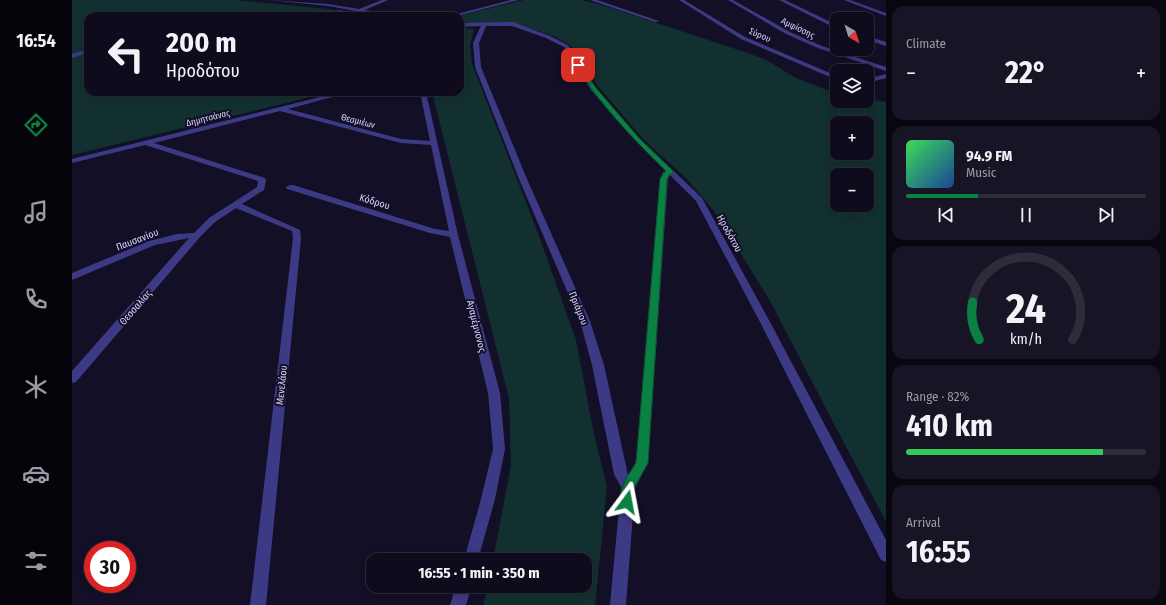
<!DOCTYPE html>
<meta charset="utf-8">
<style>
body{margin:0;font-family:"Fira Sans Condensed",sans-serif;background:#171425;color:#f1f3f6;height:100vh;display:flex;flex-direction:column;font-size:15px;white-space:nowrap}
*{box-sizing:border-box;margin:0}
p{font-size:13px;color:#9b9ba3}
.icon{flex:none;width:22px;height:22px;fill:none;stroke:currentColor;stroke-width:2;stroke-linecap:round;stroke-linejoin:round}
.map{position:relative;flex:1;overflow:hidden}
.panel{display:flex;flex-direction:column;gap:6px;padding:6px;background:#08060f;width:280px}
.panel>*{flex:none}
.guide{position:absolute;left:12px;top:12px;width:380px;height:84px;border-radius:12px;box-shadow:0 2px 10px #0003,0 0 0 1px #2e2b3b;background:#0e0b1c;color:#f1f3f6;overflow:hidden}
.needle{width:26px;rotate:141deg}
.controls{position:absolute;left:758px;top:12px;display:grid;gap:8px}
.controls a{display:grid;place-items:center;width:44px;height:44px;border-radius:8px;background:#0e0b1c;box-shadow:0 2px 10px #0003,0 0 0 1px #2e2b3b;font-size:20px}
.speed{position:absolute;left:12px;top:541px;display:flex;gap:8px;font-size:20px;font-weight:700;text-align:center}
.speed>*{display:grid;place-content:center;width:52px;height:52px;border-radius:50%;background:#0e0b1c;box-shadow:0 2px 10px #0003,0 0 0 1px #2e2b3b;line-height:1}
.speed .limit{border:6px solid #d22;background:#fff;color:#111}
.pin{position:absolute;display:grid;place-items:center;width:34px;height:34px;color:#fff;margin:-17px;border-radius:8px;box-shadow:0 2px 6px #0006}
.me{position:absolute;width:44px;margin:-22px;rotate:13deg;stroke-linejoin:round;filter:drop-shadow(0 0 3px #0008)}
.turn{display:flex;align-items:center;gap:14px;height:84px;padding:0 16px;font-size:18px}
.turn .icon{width:52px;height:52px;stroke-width:2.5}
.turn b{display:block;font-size:28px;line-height:34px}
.big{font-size:30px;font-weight:700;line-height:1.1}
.panel .tile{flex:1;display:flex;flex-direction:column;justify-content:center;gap:6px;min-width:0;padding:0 14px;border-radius:12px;background:#171425}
.panel .dial{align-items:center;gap:0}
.dial svg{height:104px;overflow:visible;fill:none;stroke:#2e2b3b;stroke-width:7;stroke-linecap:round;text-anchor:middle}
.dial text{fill:#f1f3f6;stroke:none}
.song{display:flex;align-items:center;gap:12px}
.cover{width:48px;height:48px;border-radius:6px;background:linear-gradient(135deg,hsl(130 70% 55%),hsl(220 70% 35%))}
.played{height:4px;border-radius:2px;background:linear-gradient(90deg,#0b8043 30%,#2e2b3b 30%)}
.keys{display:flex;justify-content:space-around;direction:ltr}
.heat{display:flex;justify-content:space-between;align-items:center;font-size:22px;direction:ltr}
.charge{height:6px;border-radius:3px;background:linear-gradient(90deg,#34c759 82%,#2e2b3b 0)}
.trip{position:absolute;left:294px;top:553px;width:226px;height:40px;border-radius:12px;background:#0e0b1c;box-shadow:0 2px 10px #0003,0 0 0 1px #2e2b3b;font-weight:700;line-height:40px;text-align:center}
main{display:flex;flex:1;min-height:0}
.tabs{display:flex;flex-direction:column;width:72px;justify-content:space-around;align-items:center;background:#06040b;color:#9b9ba3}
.tabs .icon{width:28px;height:28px}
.tabs .selected{color:#0b8043}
.tabs b{font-size:18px;color:#f1f3f6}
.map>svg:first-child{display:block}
</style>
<main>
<nav class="tabs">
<b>16:54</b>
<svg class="icon selected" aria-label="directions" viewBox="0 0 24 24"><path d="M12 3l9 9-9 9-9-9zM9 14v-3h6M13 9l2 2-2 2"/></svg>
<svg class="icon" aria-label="music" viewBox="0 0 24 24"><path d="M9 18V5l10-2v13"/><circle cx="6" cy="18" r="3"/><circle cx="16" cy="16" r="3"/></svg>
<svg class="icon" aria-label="phone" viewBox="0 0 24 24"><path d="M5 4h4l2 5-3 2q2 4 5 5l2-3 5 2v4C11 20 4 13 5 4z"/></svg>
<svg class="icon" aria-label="climate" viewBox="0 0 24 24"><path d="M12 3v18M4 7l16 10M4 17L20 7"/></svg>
<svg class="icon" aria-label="car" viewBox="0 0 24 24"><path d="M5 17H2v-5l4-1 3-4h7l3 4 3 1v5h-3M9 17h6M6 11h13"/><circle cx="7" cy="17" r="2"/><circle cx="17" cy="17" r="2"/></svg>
<svg class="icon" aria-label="filters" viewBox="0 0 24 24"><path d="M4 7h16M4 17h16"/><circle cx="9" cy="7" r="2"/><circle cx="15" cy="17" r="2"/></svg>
</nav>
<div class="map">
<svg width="814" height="605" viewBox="0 0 814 605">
<rect width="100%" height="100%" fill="#130f26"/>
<g fill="#12302f" fill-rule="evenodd">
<polygon points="0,0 163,0 256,9 294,16 16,16 16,92 259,92 0,155"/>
<path d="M452,0H510L530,5L676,53L694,60L724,78L765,94V101H795V99L814,102V521L773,445L697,299L642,211L614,178L571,139L526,86L503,50L496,44L484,37L446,24L388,23V16H386ZM765,123H795V153H765ZM765,175H795V205H765Z"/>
<polygon points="388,27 402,29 398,45 400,64 466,233 504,340 521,429 535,487 523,605 411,605 416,586 513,586 513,560 421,560 439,465 437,399 360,92 388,92"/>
</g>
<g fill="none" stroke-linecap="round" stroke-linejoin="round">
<g fill="#3d3a85" fill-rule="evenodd">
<polygon points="197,0 256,4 287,9 310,0 316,0 293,10 322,16 312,16 256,6"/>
<polygon points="439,0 447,0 385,16 377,16"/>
<polygon points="518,0 525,0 587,21 583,22"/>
<polygon points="607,0 612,0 673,37 765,76 765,80 669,39"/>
<polygon points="656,0 661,0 718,32 750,46 814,67 814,71 746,48 714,34"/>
<polygon points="707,0 713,0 765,25 765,29"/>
<polygon points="772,0 778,0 814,13 814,16"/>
<polygon points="271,10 269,12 215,16 217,15"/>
<path d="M441,22L478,36L496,45L523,88L567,138L630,198L698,322L814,540V562L809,560L688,322L624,201L598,175L596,179L576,463L563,488L554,605H538L549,487L542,474L520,365L508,321L447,179L403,67L401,43L409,26L388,27V23ZM414,26H440L474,38L492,47L519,90L563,140L594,171L591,172L588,179L564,462L556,475L532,365L518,321L455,179L409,67L407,43Z"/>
<polygon points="795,36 814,42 814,46 795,40"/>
<polygon points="16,49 16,53 0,58 0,54"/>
<polygon points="814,74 814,78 795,83 795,79"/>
<polygon points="268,92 279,92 216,109 329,139 358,141 348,92 354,92 386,235 428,393 433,449 423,499 406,560 392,560 409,499 421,449 416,393 378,237 358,233 215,189 214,187 218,185 221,185 363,229 377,231 359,145 329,143 208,111 82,143 193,178 194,180 192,190 170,204 228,230 229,238 194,605 178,605 221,238 220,231 164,208 143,222 128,237 4,382 0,383 0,371 117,238 83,245 0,280 0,273 77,241 105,234 122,233 137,218 185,187 186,181 73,145 0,163 0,159"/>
<polygon points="384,586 400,586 394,605 378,605"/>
</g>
</g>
<path fill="#0b8043" stroke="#07532c" d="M504,64H508L524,88L567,138L602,172L597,175L595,179L576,463L562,488L559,505L555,507L550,505C544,491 557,475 564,463L588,179L592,173L594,171C561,139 529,105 503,65Z"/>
<g text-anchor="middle" stroke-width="4" stroke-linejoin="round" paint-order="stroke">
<g font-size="9" fill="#d9d4ff" stroke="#130f26">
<text transform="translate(726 28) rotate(26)" y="3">Αμφίσσης</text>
<text transform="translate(688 35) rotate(23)" y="3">Σύρου</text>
<text transform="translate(136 118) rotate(-14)" y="3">Δημητσάνας</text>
<text transform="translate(286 121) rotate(14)" y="3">Θεσμιέων</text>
</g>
<g font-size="10" fill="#d9d4ff" stroke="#130f26">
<text transform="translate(303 201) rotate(17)" y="4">Κόδρου</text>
<text transform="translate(658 233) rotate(61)" y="4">Ηροδότου</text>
<text transform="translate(65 239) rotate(-21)" y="4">Παυσανίου</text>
<text transform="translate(63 307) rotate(-49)" y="4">Θεσσαλίας</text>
<text transform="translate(507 308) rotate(68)" y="4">Πριάμου</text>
<text transform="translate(405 326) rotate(76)" y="4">Αγαμέμνονος</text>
<text transform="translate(209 385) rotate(-84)" y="4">Μενελάου</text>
</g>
</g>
</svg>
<div class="controls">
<a><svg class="needle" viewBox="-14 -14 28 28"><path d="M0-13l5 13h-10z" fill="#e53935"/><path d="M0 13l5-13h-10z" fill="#9b9ba3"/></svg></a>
<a><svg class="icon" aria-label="layers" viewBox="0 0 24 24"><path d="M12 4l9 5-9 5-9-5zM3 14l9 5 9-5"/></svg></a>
<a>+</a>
<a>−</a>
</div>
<div class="speed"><div class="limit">30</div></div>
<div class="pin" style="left:506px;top:65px;background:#d93025"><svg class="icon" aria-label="arrive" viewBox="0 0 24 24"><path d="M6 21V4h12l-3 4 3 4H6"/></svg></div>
<svg class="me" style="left:555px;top:502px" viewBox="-20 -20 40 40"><path d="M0-17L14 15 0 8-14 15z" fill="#0b8043" stroke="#fff" stroke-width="4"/></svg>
<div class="trip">16:55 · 1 min · 350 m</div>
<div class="guide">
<div class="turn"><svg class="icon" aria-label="left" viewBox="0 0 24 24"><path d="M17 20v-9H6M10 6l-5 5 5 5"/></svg><div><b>200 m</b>Ηροδότου</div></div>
</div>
</div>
<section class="panel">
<div class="tile"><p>Climate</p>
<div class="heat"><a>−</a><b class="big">22°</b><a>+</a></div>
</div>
<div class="tile">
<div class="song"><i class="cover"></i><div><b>94.9 FM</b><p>Music</p></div></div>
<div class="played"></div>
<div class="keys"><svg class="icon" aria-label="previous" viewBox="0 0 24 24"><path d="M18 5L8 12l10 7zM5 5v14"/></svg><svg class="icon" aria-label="pause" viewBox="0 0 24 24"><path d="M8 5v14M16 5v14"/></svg><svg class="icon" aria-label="next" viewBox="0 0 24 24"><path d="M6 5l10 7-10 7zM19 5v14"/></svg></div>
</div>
<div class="tile dial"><svg viewBox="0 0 100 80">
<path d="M14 69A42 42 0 1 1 86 69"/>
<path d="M14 69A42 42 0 0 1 9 40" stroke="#0b8043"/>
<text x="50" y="56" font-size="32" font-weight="700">24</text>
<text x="50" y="72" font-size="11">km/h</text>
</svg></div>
<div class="tile"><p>Range · 82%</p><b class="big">410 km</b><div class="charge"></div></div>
<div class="tile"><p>Arrival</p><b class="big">16:55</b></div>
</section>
</main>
